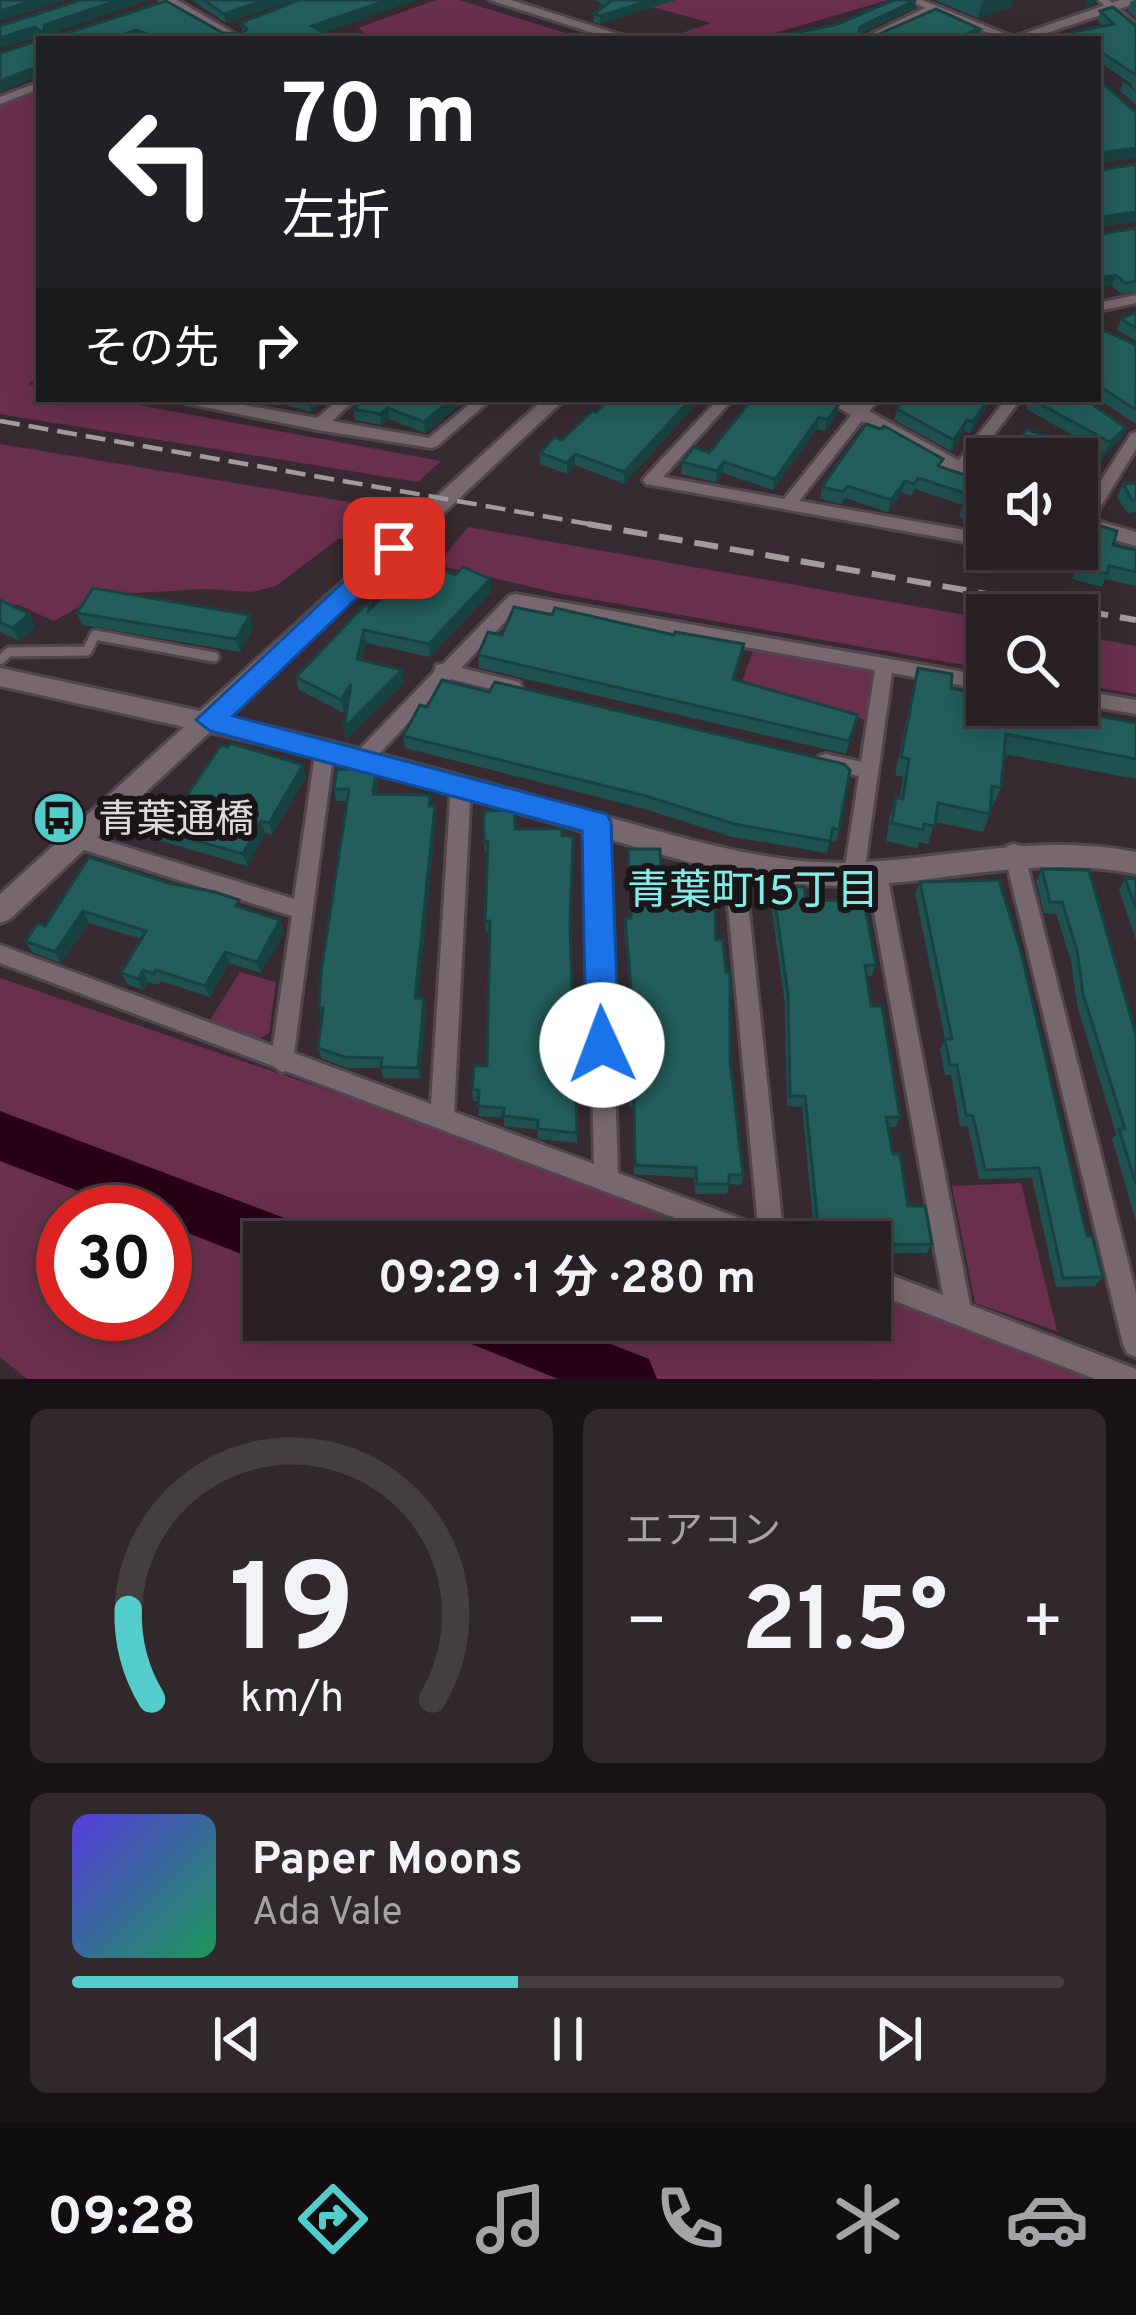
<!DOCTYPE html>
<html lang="ja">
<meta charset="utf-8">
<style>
body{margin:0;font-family:Overpass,"Noto Sans JP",sans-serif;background:#31282c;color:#f1f3f6;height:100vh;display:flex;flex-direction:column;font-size:45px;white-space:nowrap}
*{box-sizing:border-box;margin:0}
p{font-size:39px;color:#a5a3a6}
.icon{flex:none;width:66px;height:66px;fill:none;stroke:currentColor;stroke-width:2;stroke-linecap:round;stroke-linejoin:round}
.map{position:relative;height:1379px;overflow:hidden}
.drawer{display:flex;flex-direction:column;gap:30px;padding:30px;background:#171214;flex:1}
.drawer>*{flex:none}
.hud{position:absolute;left:36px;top:36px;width:1065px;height:366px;border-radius:0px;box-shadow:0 6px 30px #0003,0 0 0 3px #453e41;background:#202124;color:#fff;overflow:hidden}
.fabs{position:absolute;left:966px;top:438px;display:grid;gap:24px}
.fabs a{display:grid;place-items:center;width:132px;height:132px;border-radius:0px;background:#292024;box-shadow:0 6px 30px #0003,0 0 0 3px #453e41;font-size:60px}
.speed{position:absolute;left:36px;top:1185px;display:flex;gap:24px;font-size:60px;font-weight:700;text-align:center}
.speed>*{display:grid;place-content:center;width:156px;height:156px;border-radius:50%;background:#292024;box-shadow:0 6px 30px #0003,0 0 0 3px #453e41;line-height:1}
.speed .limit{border:18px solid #d22;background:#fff;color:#111}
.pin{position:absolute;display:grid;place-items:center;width:102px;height:102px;color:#fff;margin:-51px;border-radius:24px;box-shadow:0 6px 18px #0006}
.me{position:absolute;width:132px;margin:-66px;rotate:358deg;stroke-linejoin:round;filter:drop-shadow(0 0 9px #0008)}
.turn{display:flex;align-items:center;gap:42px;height:252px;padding:0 48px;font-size:54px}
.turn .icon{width:156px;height:156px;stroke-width:2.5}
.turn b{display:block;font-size:84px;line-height:102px}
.then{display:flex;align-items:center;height:114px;padding:0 48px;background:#0003;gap:24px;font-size:45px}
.big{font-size:90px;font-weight:700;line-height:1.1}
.drawer .tile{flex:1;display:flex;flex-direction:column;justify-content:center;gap:18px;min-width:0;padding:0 42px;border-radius:18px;background:#31282c}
.drawer .dial{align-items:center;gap:0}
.dial svg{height:312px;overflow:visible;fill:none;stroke:#453e41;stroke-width:7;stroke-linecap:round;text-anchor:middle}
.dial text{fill:#f1f3f6;stroke:none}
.song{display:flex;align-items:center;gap:36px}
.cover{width:144px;height:144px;border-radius:18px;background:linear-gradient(135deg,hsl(250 70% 55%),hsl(150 70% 35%))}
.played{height:12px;border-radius:6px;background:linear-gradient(90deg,#53cdcb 45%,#453e41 45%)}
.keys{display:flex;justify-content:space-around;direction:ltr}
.heat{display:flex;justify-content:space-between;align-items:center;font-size:66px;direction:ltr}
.drawer .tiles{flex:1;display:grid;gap:30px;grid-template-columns:1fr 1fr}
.tile:last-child{grid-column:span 2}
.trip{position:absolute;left:243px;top:1221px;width:648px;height:120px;border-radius:0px;background:#292024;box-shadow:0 6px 30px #0003,0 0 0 3px #453e41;font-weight:700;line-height:120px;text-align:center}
.tabs{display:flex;height:192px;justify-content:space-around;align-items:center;background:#100d0e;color:#a5a3a6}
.tabs .icon{width:84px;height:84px}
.tabs .on{color:#53cdcb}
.tabs b{font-size:54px;color:#f1f3f6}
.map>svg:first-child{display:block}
</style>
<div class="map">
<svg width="1136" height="1379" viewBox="0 0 1136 1379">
<rect width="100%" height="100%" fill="#372a30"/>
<g fill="#6b2f4e" fill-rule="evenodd">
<polygon points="436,0 459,0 585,39 356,37 365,33 358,28"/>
<polygon points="676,0 888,0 754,39 664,39 711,23 652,7"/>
<polygon points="39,90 39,376 28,384 39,387 39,399 106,399 441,461 418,482 0,414 0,107"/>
<polygon points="0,444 391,509 361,537 338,539 276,586 252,592 205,589 100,595 54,621 19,605 0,604"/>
<polygon points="468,527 987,619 987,669 562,594 437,565"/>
<polygon points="1077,635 1136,646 1136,694 1077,684"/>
<polygon points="753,651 872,671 867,720 740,687"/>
<polygon points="240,972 276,982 269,1033 257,1040 208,1023"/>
<path d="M0,978L353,1099L732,1242H264V1320H870V1294L1092,1379H27L0,1357ZM63,1212H165V1314H63Z"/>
<polygon points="1021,1183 1057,1331 975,1303 952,1186"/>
</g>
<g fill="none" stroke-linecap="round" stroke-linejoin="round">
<g fill="#290017" fill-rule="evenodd">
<polygon points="0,1111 298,1223 306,1242 264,1242 264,1263 165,1224 165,1212 133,1212 0,1161"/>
<polygon points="450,1320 549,1320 649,1359 657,1379 558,1379 459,1339"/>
</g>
<g stroke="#51464b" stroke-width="15">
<polyline id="service" points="0,660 9,652 87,651 95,635 214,657"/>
</g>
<g stroke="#51464b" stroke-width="6">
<g id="minor">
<polygon points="908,0 922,0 1018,39 1004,39 934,12 874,39 861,39 925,8"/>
<polygon points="1098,0 1109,0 1136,24 1136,32"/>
<polygon points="39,82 39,89 0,104 0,97"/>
<polygon points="1136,295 1136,303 1098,311 1098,303"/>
<polygon points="178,399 210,399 317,418 340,399 356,399 332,421 429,438 476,399 492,399 437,446 432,448 318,430 185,403"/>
<polygon points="718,399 733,399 663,477 784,499 864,399 879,399 799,501 987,534 987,546 646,484 643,480 646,476"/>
<polygon points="1006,399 1021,399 965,473 955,473 952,469 955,465"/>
<polygon points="1136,432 1136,449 1088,527 1077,527 1077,518 1131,434"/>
<polygon points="515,594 987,676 987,690 892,673 864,874 861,880 854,883 847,880 844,874 859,776 819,766 817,761 819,756 826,754 861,762 875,670 519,607 461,668 519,682 522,687 519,692 513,694 450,679 371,762 357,762 355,757 357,752 434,672 436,665 443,664 509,596"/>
<polygon points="1077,690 1136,700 1136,714 1077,704"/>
<polygon points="325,741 332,743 334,748 294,1053 431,1104 451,784 454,779 468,779 471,784 454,1112 594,1164 586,822 589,816 596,814 603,816 606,822 618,1173 758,1225 724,863 727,857 734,855 741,857 744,863 784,1242 739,1242 286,1071 282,1072 273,1066 0,963 0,945 273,1046 292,916 78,848 71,846 68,840 71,834 78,832 294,899 316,748 318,743"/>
<polygon points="1014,844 1021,846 1024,852 1136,1293 1136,1357 1127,1353 1123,1344 1004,852 1007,846"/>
<polygon points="877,865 884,868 887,874 970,1305 1136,1369 1136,1379 1095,1379 870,1291 870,1267 943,1295 867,874 870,868"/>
</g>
</g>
<g stroke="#51464b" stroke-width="6">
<g id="tertiary">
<polygon points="160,0 177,0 244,39 227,39"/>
<polygon points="490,0 511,0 634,39 612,39"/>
<polygon points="1120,0 1136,0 1136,3 1029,39 1008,39"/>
<path d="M544,399H565L226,717C345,743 462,776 579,809C649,828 719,851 792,860C911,874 1013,828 1136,852V874C1013,850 911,897 792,883C713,873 638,847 562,825C445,792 329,759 210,732L10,919L0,923V894L184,727L0,686V668L200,711Z"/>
<polygon points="823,399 847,399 987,476 987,492"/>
<polygon points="1077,515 1136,532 1136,546 1077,529"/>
</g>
</g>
<use href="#service" stroke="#77686f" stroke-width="9"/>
<use href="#minor" fill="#77686f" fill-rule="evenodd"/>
<use href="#tertiary" fill="#77686f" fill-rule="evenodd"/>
<polyline stroke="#a59b9f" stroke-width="4.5" stroke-dasharray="20 9" stroke-linecap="butt" points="0,421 606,527"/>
<polyline stroke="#a59b9f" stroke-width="6" stroke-dasharray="24 12" stroke-linecap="butt" points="588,524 1136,620"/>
</g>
<g fill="#1e5150">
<polygon points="147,0 52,33 64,34 166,1 223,33 243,33 240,23 299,0 416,0 323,32 336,39 40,39 38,37 0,26"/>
<polygon points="192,0 293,0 226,23"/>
<polygon points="595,0 675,0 600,24 594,22 594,14 605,6"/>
<polygon points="935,0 1013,0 1011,7 978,18"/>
<polygon points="1136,0 1136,18 1128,11 1131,1"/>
<polygon points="1100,11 1136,26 1136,92 1130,83 1098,61 1098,39 1070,39 1072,32 1103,26 1098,21"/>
<polygon points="1123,81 1136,92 1136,105 1120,91"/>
<polygon points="1136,228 1136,292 1121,294 1112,286 1098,288 1098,230 1102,234"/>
<polygon points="1136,312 1136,341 1117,330 1121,319"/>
<polygon points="1098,328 1136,345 1136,424 1098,399"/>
<polygon points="236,399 327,399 311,412 271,401 266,404"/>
<polygon points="467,399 425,433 389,419 381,425 355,420 353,409"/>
<polygon points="609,399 701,399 624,484 575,465 567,474 540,464 540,453 562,440 596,412"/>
<polygon points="752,399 837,415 825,431 817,429 773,490 723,473 716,482 681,474 682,462 709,453"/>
<polygon points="903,399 992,399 970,433 964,431 951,451 894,420 897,409"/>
<polygon points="1029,399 1085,399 1126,428 1121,439 1105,453 1026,409"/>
<polygon points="941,467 987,491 974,527 959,516 963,505 915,489 911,496 902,492 888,512 845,498 841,504 820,498 822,487"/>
<polygon points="1136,483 1136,512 1127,513 1117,497 1123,484"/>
<polygon points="1093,524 1113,545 1136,550 1136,586 1105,579 1102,587 1072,579"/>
<polygon points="1012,549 1046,549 1040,565 1010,556"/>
<polygon points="422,573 490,579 491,592 430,657 366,643 362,660 402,670 404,683 346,740 344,728 347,708 344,713 299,690 296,677 370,603 371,608"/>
<polygon points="0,600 35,627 19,641 0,632"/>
<polygon points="77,613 250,615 253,628 240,652 82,625"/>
<polygon points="502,635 674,635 744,644 735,679 858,715 846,754 479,668 478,655"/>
<polygon points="918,668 951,688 1136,723 1136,779 1004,754 1001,788 993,806 991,805 990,814 983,832 935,822 928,844 919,842 917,848 886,841 890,816 896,797 900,798 903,777 895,775 913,687"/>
<polygon points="427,707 839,830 836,842 830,840 827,853 732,837 645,809 405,748 403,736"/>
<polygon points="303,765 306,777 272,835 265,833 247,866 136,834 131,822"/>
<polygon points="376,770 378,782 377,794 432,806 436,818 418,998 426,1009 420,1078 383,1078 381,1068 347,1068 321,1058 318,1048 322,1019 319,1008 347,801 336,801 334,789"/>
<polygon points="516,829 570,932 577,1143 538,1139 538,1130 504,1126 504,1118 479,1116 478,1101 473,1101 472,1090 487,1066 490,932 486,932 485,921 488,853 485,853 484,841"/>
<polygon points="628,849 661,876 716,940 743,1175 741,1185 729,1184 727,1194 695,1194 694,1178 634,1174 633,1107 629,1107 631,1001 624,930 625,918 630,918"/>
<polygon points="89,857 280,920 284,932 261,973 229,963 210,997 161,981 159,985 148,982 143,990 127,984 121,973 141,939 89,923 61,963 32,952 25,941 45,926"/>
<polygon points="1042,869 1089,870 1136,1035 1136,1222 1112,1139 1116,1134 1077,1005 1071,961 1056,914 1044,913 1036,881"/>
<polygon points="1125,878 1136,879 1136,940 1119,890"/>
<polygon points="920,882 1087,1236 1103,1277 1095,1286 1056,1287 1032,1178 979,1179 968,1126 960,1126 951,1075 945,1075 940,1049 945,1039 915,893"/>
<polygon points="773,887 806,900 876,965 872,976 867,976 871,1006 900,1117 895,1127 888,1127 893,1154 908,1206 932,1244 927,1253 874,1254 873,1244 870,1244 870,1242 815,1242 802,1107 787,1106 785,1005 770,899"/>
</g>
<g fill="#184241">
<polygon points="35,0 66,0 0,21 0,11"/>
<polygon points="118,0 147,0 48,35 43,33 45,25"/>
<polygon points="265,0 293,0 226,23 224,14"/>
<polygon points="388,0 416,0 314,36 312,26"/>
<polygon points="652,0 675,0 600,24 600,16"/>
<polygon points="916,0 915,8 859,35 860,27"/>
<polygon points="986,0 1013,0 1011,7 978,18 982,1"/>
<polygon points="1087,0 1097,0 1095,4 1085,8"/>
<polygon points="35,27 38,37 0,48 0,38"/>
<polygon points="980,29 978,37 972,39 953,39"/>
<polygon points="136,30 139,39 112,39"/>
<polygon points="39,66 39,76 0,92 0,81"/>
<polygon points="1136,148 1136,158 1098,163 1100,153"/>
<polygon points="1136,212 1136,222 1098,227 1101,217"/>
<polygon points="1116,275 1112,286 1098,288 1098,278"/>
<polygon points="312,399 327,399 311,412 309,402"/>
<polygon points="452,399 467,399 425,433 424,422"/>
<polygon points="691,399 701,399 624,484 624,472"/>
<polygon points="988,399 992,399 970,433 973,422"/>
<polygon points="839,404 837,415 825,431 827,420"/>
<polygon points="388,408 389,419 381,425 380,414"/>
<polygon points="819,417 817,429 773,490 775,479"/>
<polygon points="967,420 964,431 951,451 954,440"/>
<polygon points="1126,428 1121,439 1105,453 1110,442"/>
<polygon points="575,454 575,465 567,474 567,463"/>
<polygon points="1104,454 1099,466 1077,506 1079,499"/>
<polygon points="724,462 723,473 716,482 717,471"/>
<polygon points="905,481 902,492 888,512 891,500"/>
<polygon points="987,512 987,523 974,527 977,515"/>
<polygon points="490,579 491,592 430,657 429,644"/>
<polygon points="29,614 35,627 19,641 13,628"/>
<polygon points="250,615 253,628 240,652 236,639"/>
<polygon points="364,630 366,643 359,671 357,659"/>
<polygon points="402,670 404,683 346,740 344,728"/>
<polygon points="351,684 353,697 344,713 341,700"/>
<polygon points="303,765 306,777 272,835 269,823"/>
<polygon points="376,770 378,782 375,806 373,794"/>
<polygon points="435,806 436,818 417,1009 415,998"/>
<polygon points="261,821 265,833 247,866 243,854"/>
<polygon points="83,911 89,923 61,963 55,952"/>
<polygon points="280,920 284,932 261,973 257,962"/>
<polygon points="225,952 229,963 210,997 205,986"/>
<polygon points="143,970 148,982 143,990 138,979"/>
<polygon points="424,998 426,1009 420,1078 418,1068"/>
</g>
<g fill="#235e5d" stroke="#184241" stroke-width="3">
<polygon points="0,0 35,0 0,11"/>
<polygon points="80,0 118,0 45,25 43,33 64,34 166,1 223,33 242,34 247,29 240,23 299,0 388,0 312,26 336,39 160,39 136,30 112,39 40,39 41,32 35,27 0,38 0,26"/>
<polygon points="204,0 265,0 224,14"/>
<polygon points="608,0 652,0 600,16 594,14 611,1"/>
<polygon points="894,0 916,0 860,27 859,34 877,35 936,9 980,29 953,39 777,39 788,34 835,25"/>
<polygon points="1113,7 1136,26 1136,75 1098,50 1098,39 1082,39 1072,32 1114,24 1100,11"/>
<polygon points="39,40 39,66 0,81 0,53"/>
<polygon points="1098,79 1136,113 1136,148 1100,153 1098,161"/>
<polygon points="1136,164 1136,212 1101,217 1098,226 1098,167 1102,170"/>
<polygon points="1136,228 1136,281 1125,283 1116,275 1098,278 1098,230 1102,234"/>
<polygon points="1136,312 1136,328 1121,319"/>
<polygon points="1098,328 1136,345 1136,410 1098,385"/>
<polygon points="365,399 452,399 424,422 388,408 380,414 353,409"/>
<polygon points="609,399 691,399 624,472 575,454 567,463 540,453 554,437 562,440 592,411 596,412"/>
<polygon points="752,399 832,399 839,404 827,420 819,417 775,479 724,462 717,471 682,462 694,447 709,453"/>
<polygon points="903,399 988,399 973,422 967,420 954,440 897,409"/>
<polygon points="1031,399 1085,399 1126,428 1110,442"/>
<polygon points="866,424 881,429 884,426 943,459 938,466 971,477 987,491 987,512 977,515 963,504 977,497 918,478 914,484 905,481 891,500 847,486 843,492 822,487"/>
<polygon points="1026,429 1104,454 1079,499 1077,498 1077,459 993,459 1002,446 1014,450"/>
<polygon points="1136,483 1136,500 1132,500 1123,484"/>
<polygon points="1093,524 1117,531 1113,545 1136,550 1136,572 1109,566 1107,574 1077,566"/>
<polygon points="430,564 455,575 463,567 490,579 429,644 364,630 357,659 402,670 344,728 351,684 341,700 296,677 362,608 370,603 369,610 414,569 422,573"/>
<polygon points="93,588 250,615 236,639 77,613"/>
<polygon points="0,600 29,614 13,628 0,622"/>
<polygon points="514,607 552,615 555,608 674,635 675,632 744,644 733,679 858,715 849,741 478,655 488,632 502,635"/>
<polygon points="918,668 952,674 951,688 987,695 987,705 1041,705 1136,723 1136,759 1006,734 1001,788 992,786 990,814 938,803 935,826 924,824 923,830 892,823 896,797 903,799 909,759 901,757"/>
<polygon points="442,680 489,692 495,682 844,764 850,770 839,830 833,828 830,841 734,824 646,796 403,736 420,705 427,707"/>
<polygon points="230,743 303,765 269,823 261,821 243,854 131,822 150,795 181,804 221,745 228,747"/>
<polygon points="337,769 376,770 373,794 430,795 429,806 435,806 415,998 424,998 418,1068 381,1067 382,1058 344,1057 318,1048 323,1008 319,1008 321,972 349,789 334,789"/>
<polygon points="515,810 515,829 562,829 562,836 573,836 570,927 577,1133 538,1129 538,1120 503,1116 504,1108 478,1106 479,1090 472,1090 474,1066 487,1066 490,921 485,921 488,841 484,841 484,811"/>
<polygon points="628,849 660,849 661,876 714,875 716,940 723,940 726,972 730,972 730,1059 743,1175 729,1175 729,1184 697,1184 696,1168 635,1165 634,1097 630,1097 631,990 625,918 631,918"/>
<polygon points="89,857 168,883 215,892 239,900 236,906 280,920 257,962 225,952 205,986 156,970 154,974 143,970 138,979 121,973 146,931 83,911 55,952 25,941 38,923 45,926"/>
<polygon points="1042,869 1089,870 1136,1035 1136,1184 1119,1129 1125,1129 1083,994 1077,950 1062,902 1050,902"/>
<polygon points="1125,878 1136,879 1136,908"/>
<polygon points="999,880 1021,952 1087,1236 1092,1236 1103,1277 1063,1278 1039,1168 985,1170 973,1116 966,1115 957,1065 950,1065 945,1039 952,1039 920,882"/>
<polygon points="773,887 804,887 806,900 864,901 876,965 865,965 871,1006 882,1006 900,1117 886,1117 893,1154 900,1154 908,1206 925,1206 932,1244 879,1245 878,1235 819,1234 805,1096 790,1096 788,994"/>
</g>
<polygon fill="#1a73e8" stroke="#114b97" stroke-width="3" points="394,540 407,548 403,554 233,716 607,814 611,822 619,1045 614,1056 602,1060 591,1056 586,1045 582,831 210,731 196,720 386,542"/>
<defs>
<g id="bus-disc" transform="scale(2.7)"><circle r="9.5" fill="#53cdcb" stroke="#1a1517"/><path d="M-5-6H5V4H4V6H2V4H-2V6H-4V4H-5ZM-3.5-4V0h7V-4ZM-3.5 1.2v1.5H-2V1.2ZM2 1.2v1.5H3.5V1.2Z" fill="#111"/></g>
</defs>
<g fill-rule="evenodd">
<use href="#bus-disc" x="59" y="818"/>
</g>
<g text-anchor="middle" stroke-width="12" stroke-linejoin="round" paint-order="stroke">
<g font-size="39" fill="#e1d8dc" stroke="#1a1517" text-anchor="start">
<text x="98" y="832">青葉通橋</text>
</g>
<g font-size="42" fill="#81edea" stroke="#1a1517">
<text x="753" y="904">青葉町15丁目</text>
</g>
</g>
</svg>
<div class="fabs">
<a><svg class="icon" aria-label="sound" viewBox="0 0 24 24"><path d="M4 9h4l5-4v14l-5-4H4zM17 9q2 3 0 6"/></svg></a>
<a><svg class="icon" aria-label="search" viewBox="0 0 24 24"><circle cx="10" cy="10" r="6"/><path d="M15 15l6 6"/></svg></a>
</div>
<div class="speed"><div class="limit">30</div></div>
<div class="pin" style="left:394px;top:548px;background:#d93025"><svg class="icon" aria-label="arrive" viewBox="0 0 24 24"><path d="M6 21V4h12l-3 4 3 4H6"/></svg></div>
<svg class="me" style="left:602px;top:1045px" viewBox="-20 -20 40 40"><circle r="19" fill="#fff"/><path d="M0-13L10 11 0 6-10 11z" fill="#1a73e8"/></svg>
<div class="trip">09:29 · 1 分 · 280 m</div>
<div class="hud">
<div class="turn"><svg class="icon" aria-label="left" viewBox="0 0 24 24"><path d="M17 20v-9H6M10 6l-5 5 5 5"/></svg><div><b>70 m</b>左折</div></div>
<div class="then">その先<svg class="icon" aria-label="right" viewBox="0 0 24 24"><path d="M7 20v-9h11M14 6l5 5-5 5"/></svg></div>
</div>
</div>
<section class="drawer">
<div class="tiles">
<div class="tile dial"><svg viewBox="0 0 100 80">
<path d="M14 69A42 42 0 1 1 86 69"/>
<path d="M14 69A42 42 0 0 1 8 46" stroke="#53cdcb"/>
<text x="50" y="56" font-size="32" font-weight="700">19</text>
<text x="50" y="72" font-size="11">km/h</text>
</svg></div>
<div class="tile"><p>エアコン</p>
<div class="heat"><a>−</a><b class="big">21.5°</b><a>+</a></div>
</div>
<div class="tile">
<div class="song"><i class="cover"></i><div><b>Paper Moons</b><p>Ada Vale</p></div></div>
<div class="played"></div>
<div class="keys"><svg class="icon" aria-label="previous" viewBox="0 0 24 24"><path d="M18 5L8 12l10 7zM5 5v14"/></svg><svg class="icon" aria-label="pause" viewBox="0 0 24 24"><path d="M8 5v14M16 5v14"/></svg><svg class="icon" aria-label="next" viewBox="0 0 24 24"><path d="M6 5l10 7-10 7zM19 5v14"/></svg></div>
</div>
</div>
</section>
<nav class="tabs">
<b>09:28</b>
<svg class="icon on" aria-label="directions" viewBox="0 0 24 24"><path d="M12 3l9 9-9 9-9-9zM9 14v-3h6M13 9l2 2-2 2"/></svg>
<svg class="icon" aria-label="music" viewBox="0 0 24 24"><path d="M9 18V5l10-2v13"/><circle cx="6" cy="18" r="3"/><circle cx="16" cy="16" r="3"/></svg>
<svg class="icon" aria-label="phone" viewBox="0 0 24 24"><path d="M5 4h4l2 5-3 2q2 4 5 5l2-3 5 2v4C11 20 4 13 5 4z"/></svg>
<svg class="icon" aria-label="climate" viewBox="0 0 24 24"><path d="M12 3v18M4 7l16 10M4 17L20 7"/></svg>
<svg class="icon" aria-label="car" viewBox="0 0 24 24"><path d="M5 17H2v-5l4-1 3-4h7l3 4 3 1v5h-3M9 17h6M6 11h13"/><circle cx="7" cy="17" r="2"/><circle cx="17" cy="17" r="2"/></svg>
</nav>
